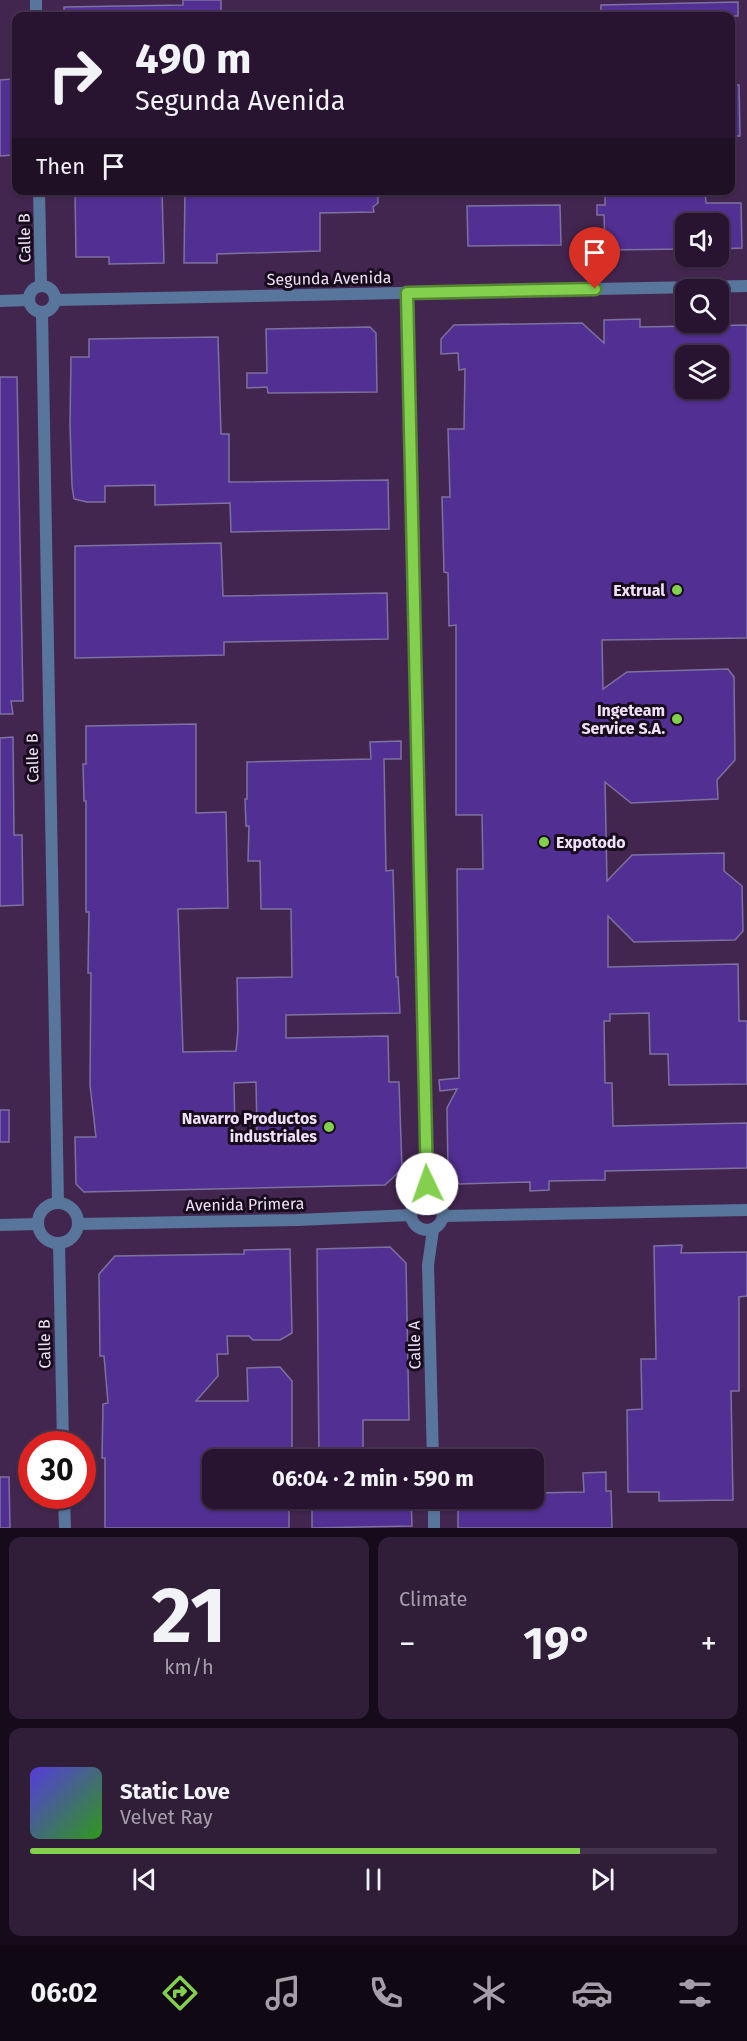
<!DOCTYPE html>
<meta charset="utf-8">
<style>
body{margin:0;font-family:"Fira Sans",sans-serif;background:#301d38;color:#f1f3f6;height:100vh;display:flex;flex-direction:column;font-size:22px;white-space:nowrap}
*{box-sizing:border-box;margin:0}
p{font-size:20px;color:#a59eab}
.icon{flex:none;width:33px;height:33px;fill:none;stroke:currentColor;stroke-width:2;stroke-linecap:round;stroke-linejoin:round}
.map{position:relative;height:1528px;overflow:hidden}
.details{display:flex;flex-direction:column;gap:9px;padding:9px;background:#160b1a;flex:1}
.details>*{flex:none}
.hud{position:absolute;left:12px;top:12px;width:723px;height:183px;border-radius:12px;box-shadow:0 2px 4px #0004,0 0 0 2px #44334c;background:#281430;color:#f1f3f6;overflow:hidden}
.buttons{position:absolute;left:675px;top:213px;display:grid;gap:12px}
.buttons a{display:grid;place-items:center;width:54px;height:54px;border-radius:12px;background:#281430;box-shadow:0 2px 4px #0004,0 0 0 2px #44334c;font-size:30px}
.speed{position:absolute;left:18px;top:1431px;display:flex;gap:12px;font-size:30px;font-weight:700;text-align:center}
.speed>*{display:grid;place-content:center;width:78px;height:78px;border-radius:50%;background:#281430;box-shadow:0 2px 4px #0004,0 0 0 2px #44334c;line-height:1}
.speed .limit{border:9px solid #d22;background:#fff;color:#111}
.pin{position:absolute;display:grid;place-items:center;width:51px;height:51px;color:#fff;margin:-62px -26px;border-radius:50% 50% 50% 0;rotate:-45deg;box-shadow:0 0 6px #0007}
.pin .icon{rotate:45deg}
.me{position:absolute;width:66px;margin:-33px;rotate:357deg;stroke-linejoin:round;filter:drop-shadow(0 0 4px #0008)}
.turn{display:flex;align-items:center;gap:21px;height:126px;padding:0 24px;font-size:27px}
.turn .icon{width:78px;height:78px;stroke-width:2.5}
.turn b{display:block;font-size:42px;line-height:51px}
.then{display:flex;align-items:center;height:57px;padding:0 24px;background:#0003;gap:12px;font-size:22px}
.big{font-size:45px;font-weight:700;line-height:1.1}
.details .tile{flex:1;display:flex;flex-direction:column;justify-content:center;gap:9px;min-width:0;padding:0 21px;border-radius:12px;background:#301d38}
.details .dial{align-items:center;gap:0}
.dial b{font-size:78px;line-height:1}
.song{display:flex;align-items:center;gap:18px}
.cover{width:72px;height:72px;border-radius:9px;background:linear-gradient(135deg,hsl(250 70% 55%),hsl(110 70% 35%))}
.played{height:6px;border-radius:3px;background:linear-gradient(90deg,#83d04f 80%,#44334c 80%)}
.keys{display:flex;justify-content:space-around;direction:ltr}
.heat{display:flex;justify-content:space-between;align-items:center;font-size:33px;direction:ltr}
.details .tiles{flex:1;display:grid;gap:9px;grid-template-columns:1fr 1fr}
.tile:last-child{grid-column:span 2}
.trip{position:absolute;left:202px;top:1449px;width:342px;height:60px;border-radius:12px;background:#281430;box-shadow:0 2px 4px #0004,0 0 0 2px #44334c;font-weight:700;line-height:60px;text-align:center}
.menu{display:flex;height:96px;justify-content:space-around;align-items:center;background:#100813;color:#a59eab}
.menu .icon{width:42px;height:42px}
.menu .on{color:#83d04f}
.menu b{font-size:27px;color:#f1f3f6}
.map>svg:first-child{display:block}
</style>
<div class="map">
<svg width="747" height="1528" viewBox="0 0 747 1528">
<rect width="100%" height="100%" fill="#351b40"/>
<path fill="#432650" fill-rule="evenodd" d="M0,0H747V1528H0ZM16,16H730V190H16ZM686,224H718V256H686ZM686,290H718V322H686ZM686,356H718V388H686ZM32,1444H82V1496H32ZM213,1460H534V1498H213Z"/>
<g fill="#522f92" stroke="#7c71a0" stroke-width="1.5" fill-rule="evenodd">
<polygon points="183,0 221,0 221,16 64,16 64,7 183,5"/>
<polygon points="738,2 738,16 601,16 601,5"/>
<polygon points="13,79 14,155 0,156 0,80"/>
<polygon points="730,85 739,85 740,136 730,136"/>
<polygon points="75,190 162,190 164,263 109,264 109,257 76,257"/>
<polygon points="185,190 378,190 378,203 373,207 374,212 320,213 320,251 217,254 217,263 184,263"/>
<polygon points="605,190 705,190 706,203 741,203 742,248 718,249 718,224 686,224 686,249 605,250 604,215 597,215 597,205 605,205"/>
<polygon points="560,205 561,245 468,246 467,206"/>
<path d="M640,319V327L747,325V638L602,640L603,689L627,672L728,669L734,677L735,760L717,780L718,799L631,803L605,782L607,881L632,855L724,853V871L742,886L743,931L735,940L634,942L608,916V967L738,964L739,1021H747V1084L669,1085L668,1054H650L649,1013L610,1014V1021H604L605,1083H612L613,1126L747,1123V1168L605,1171V1180L549,1181V1190L530,1191V1182L459,1184L448,1173L447,1108L457,1089L440,1091L439,1080L459,1078L457,869H483L482,815H456V625L449,626L448,573L444,572L442,497H450L448,429H464L465,369L459,370L458,353L441,354V339L454,325L582,323L604,343V320ZM686,356H718V388H686Z"/>
<polygon points="370,327 376,333 377,392 268,393 267,387 247,388 247,373 267,373 266,329"/>
<polygon points="218,337 221,434 229,434 229,482 388,480 389,529 231,532 230,503 155,505 155,485 105,486 105,502 87,502 74,499 72,486 70,425 71,357 89,357 89,339"/>
<polygon points="0,377 17,377 23,701 11,701 13,714 0,714"/>
<polygon points="221,543 223,596 387,593 388,639 224,642 224,655 75,658 75,546"/>
<path d="M196,724V813L226,812L228,908L178,909L183,1052L236,1051L238,1030L237,978L292,977L291,909H261L260,861H248L249,826H246L245,799H247V762L371,759L370,742L401,741V759H384L386,871L393,870L396,977H398L400,1013L286,1015V1038L388,1036L389,1082H399L402,1169L385,1185L84,1192L76,1184L75,1137H96L90,1085L91,973H88L89,912H86V801H84L83,764H86V726ZM256,1082L257,1133L235,1134L234,1083Z"/>
<polygon points="13,737 14,835 22,835 23,905 0,906 0,738"/>
<rect x="0" y="1110" width="9" height="32"/>
<polygon points="682,1245 681,1253 747,1252 747,1296 739,1297 739,1391 731,1391 733,1500 659,1501 659,1492 628,1492 627,1410 642,1409 641,1359 656,1359 654,1246"/>
<polygon points="390,1247 406,1263 409,1420 363,1420 363,1449 411,1448 411,1460 319,1460 317,1249"/>
<polygon points="290,1249 292,1333 280,1340 253,1340 249,1336 227,1336 228,1354 217,1354 218,1376 196,1401 248,1401 247,1368 280,1367 292,1381 292,1450 231,1451 231,1455 213,1455 213,1498 289,1498 289,1528 105,1528 105,1458 102,1458 103,1404 108,1403 104,1356 100,1356 99,1274 115,1256 244,1254 244,1250"/>
<polygon points="606,1472 606,1491 611,1491 612,1528 458,1528 458,1498 534,1498 534,1493 584,1492 583,1473"/>
<polygon points="0,1477 9,1477 10,1528 0,1528"/>
<polygon points="312,1498 411,1498 412,1526 312,1528"/>
</g>
<g fill="none" stroke-linecap="round" stroke-linejoin="round">
<g stroke="#58769c" stroke-width="12">
<polyline points="36,0 36,16"/>
<polyline points="39,190 41,285"/>
<circle cx="42" cy="299" r="13"/>
<polyline points="407,293 428,1198"/>
<polyline points="56,300 747,286"/>
<polyline points="0,301 29,300"/>
<polyline points="42,313 58,1202"/>
<circle cx="427" cy="1214" r="16"/>
<circle cx="58" cy="1223" r="20"/>
<polyline points="443,1216 747,1210"/>
<polyline points="79,1224 297,1220 411,1215"/>
<polyline points="0,1225 37,1224"/>
<polyline points="433,1230 428,1265 433,1460"/>
<polyline points="59,1244 63,1444"/>
<polyline points="64,1496 65,1528"/>
<polyline points="434,1498 434,1528"/>
</g>
</g>
<g fill="none" stroke-linecap="round" stroke-linejoin="round">
<g stroke="#558733" stroke-width="15">
<polyline id="route" points="427,1184 407,293 595,289"/>
</g>
<use href="#route" stroke="#83d04f" stroke-width="10"/>
</g>
<g fill="#83d04f" stroke="#170c1c" stroke-width="2">
<circle cx="677" cy="590" r="6"/>
<circle cx="677" cy="719" r="6"/>
<circle cx="544" cy="842" r="6"/>
<circle cx="329" cy="1127" r="6"/>
</g>
<g text-anchor="middle" stroke-width="6" stroke-linejoin="round" paint-order="stroke">
<g font-size="16" fill="#f0e0f7" stroke="#170c1c">
<text transform="translate(24 238) rotate(-91)" y="6">Calle B</text>
<text transform="translate(329 278) rotate(-1)" y="6">Segunda Avenida</text>
<text transform="translate(32 758) rotate(-91)" y="6">Calle B</text>
<text transform="translate(245 1204) rotate(-1)" y="6">Avenida Primera</text>
<text transform="translate(44 1344) rotate(-91)" y="6">Calle B</text>
<text transform="translate(414 1345) rotate(-91)" y="6">Calle A</text>
</g>
<g font-size="16" font-weight="bold" fill="#f0e0f7" stroke="#170c1c" text-anchor="end">
<text x="665" y="596">Extrual</text>
<text x="665" y="716">Ingeteam<tspan x="665" dy="18">Service S.A.</tspan></text>
<text x="556" y="848" text-anchor="start">Expotodo</text>
<text x="317" y="1124">Navarro Productos<tspan x="317" dy="18">industriales</tspan></text>
</g>
</g>
</svg>
<div class="buttons">
<a><svg class="icon" aria-label="sound" viewBox="0 0 24 24"><path d="M4 9h4l5-4v14l-5-4H4zM17 9q2 3 0 6"/></svg></a>
<a><svg class="icon" aria-label="search" viewBox="0 0 24 24"><circle cx="10" cy="10" r="6"/><path d="M15 15l6 6"/></svg></a>
<a><svg class="icon" aria-label="layers" viewBox="0 0 24 24"><path d="M12 4l9 5-9 5-9-5zM3 14l9 5 9-5"/></svg></a>
</div>
<div class="speed"><div class="limit">30</div></div>
<div class="pin" style="left:595px;top:289px;background:#d93025"><svg class="icon" aria-label="arrive" viewBox="0 0 24 24"><path d="M6 21V4h12l-3 4 3 4H6"/></svg></div>
<svg class="me" style="left:427px;top:1184px" viewBox="-20 -20 40 40"><circle r="19" fill="#fff"/><path d="M0-13L10 11 0 6-10 11z" fill="#83d04f"/></svg>
<div class="trip">06:04 · 2 min · 590 m</div>
<div class="hud">
<div class="turn"><svg class="icon" aria-label="right" viewBox="0 0 24 24"><path d="M7 20v-9h11M14 6l5 5-5 5"/></svg><div><b>490 m</b>Segunda Avenida</div></div>
<div class="then">Then<svg class="icon" aria-label="arrive" viewBox="0 0 24 24"><path d="M6 21V4h12l-3 4 3 4H6"/></svg></div>
</div>
</div>
<section class="details">
<div class="tiles">
<div class="tile dial"><b>21</b><p>km/h</p></div>
<div class="tile"><p>Climate</p>
<div class="heat"><a>−</a><b class="big">19°</b><a>+</a></div>
</div>
<div class="tile">
<div class="song"><i class="cover"></i><div><b>Static Love</b><p>Velvet Ray</p></div></div>
<div class="played"></div>
<div class="keys"><svg class="icon" aria-label="previous" viewBox="0 0 24 24"><path d="M18 5L8 12l10 7zM5 5v14"/></svg><svg class="icon" aria-label="pause" viewBox="0 0 24 24"><path d="M8 5v14M16 5v14"/></svg><svg class="icon" aria-label="next" viewBox="0 0 24 24"><path d="M6 5l10 7-10 7zM19 5v14"/></svg></div>
</div>
</div>
</section>
<nav class="menu">
<b>06:02</b>
<svg class="icon on" aria-label="directions" viewBox="0 0 24 24"><path d="M12 3l9 9-9 9-9-9zM9 14v-3h6M13 9l2 2-2 2"/></svg>
<svg class="icon" aria-label="music" viewBox="0 0 24 24"><path d="M9 18V5l10-2v13"/><circle cx="6" cy="18" r="3"/><circle cx="16" cy="16" r="3"/></svg>
<svg class="icon" aria-label="phone" viewBox="0 0 24 24"><path d="M5 4h4l2 5-3 2q2 4 5 5l2-3 5 2v4C11 20 4 13 5 4z"/></svg>
<svg class="icon" aria-label="climate" viewBox="0 0 24 24"><path d="M12 3v18M4 7l16 10M4 17L20 7"/></svg>
<svg class="icon" aria-label="car" viewBox="0 0 24 24"><path d="M5 17H2v-5l4-1 3-4h7l3 4 3 1v5h-3M9 17h6M6 11h13"/><circle cx="7" cy="17" r="2"/><circle cx="17" cy="17" r="2"/></svg>
<svg class="icon" aria-label="filters" viewBox="0 0 24 24"><path d="M4 7h16M4 17h16"/><circle cx="9" cy="7" r="2"/><circle cx="15" cy="17" r="2"/></svg>
</nav>
